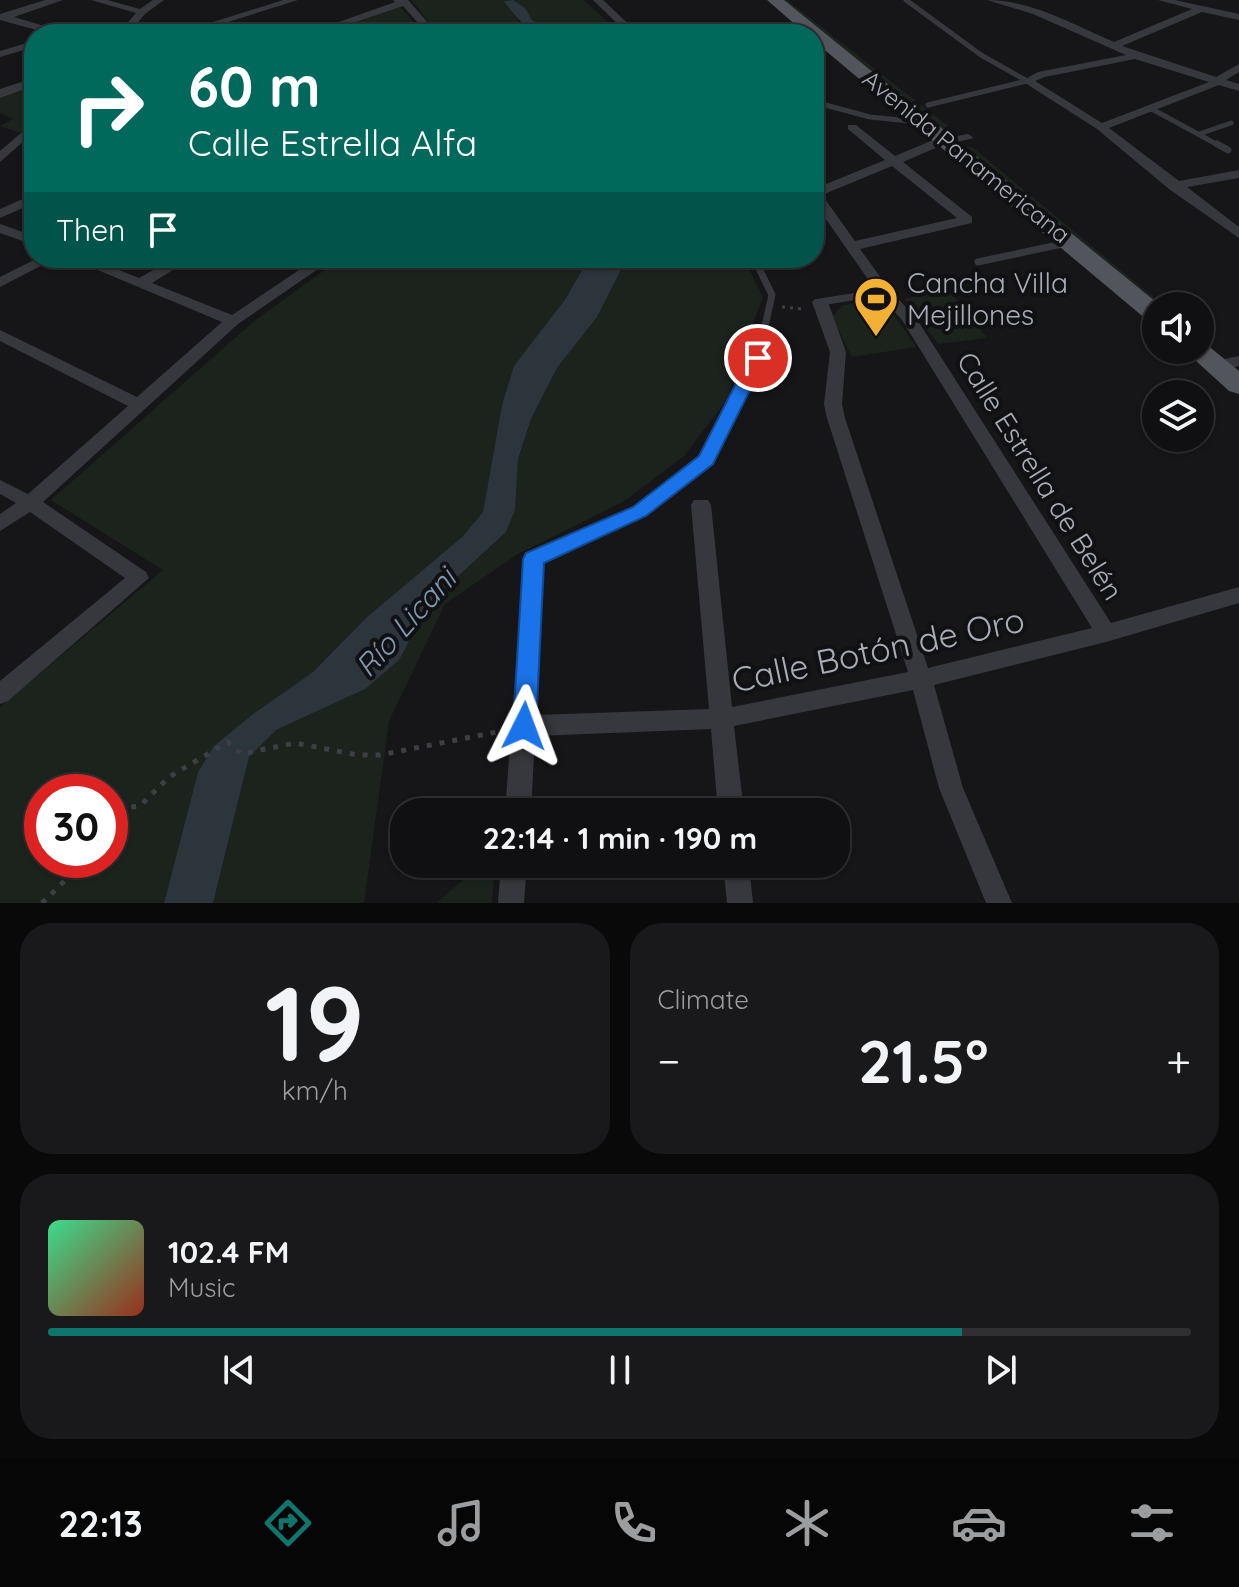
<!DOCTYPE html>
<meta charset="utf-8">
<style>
body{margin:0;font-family:Quicksand,sans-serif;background:#19191b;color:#f1f3f6;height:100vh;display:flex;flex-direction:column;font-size:30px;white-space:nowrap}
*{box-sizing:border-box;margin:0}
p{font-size:26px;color:#9c9d9f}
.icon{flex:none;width:44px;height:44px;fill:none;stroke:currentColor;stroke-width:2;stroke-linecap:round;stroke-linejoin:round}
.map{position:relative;height:903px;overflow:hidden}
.sheet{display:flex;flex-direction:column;gap:20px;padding:20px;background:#09090a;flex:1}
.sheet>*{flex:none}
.banner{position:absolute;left:24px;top:24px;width:800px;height:244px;border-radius:32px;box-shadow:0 2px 6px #0004,0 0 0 2px #303032;background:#00695c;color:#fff;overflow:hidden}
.buttons{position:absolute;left:1142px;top:292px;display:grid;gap:16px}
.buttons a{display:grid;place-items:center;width:72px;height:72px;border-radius:50%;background:#101012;box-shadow:0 2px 6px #0004,0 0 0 2px #303032;font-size:40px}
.speed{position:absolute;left:24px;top:774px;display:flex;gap:16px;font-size:40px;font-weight:700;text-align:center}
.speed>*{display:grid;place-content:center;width:104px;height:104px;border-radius:50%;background:#101012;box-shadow:0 2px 6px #0004,0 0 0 2px #303032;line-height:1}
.speed .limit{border:12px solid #d22;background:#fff;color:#111}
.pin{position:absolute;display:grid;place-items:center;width:68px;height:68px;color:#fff;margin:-34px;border:4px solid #fff;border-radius:50%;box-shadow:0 2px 8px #0007}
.me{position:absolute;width:88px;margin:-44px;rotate:3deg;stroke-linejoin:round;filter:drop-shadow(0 0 6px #0008)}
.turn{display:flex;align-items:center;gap:28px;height:168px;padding:0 32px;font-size:36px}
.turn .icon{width:104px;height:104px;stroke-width:2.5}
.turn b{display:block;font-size:56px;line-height:68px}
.then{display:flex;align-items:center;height:76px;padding:0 32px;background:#0003;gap:16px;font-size:30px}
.big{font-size:60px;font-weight:700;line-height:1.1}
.sheet .tile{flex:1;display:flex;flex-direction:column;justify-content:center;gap:12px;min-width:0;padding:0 28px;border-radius:32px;background:#19191b}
.sheet .dial{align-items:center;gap:0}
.dial b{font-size:104px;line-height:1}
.song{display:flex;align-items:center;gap:24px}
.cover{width:96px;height:96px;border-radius:12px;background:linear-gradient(135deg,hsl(150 70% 55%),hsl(10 70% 35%))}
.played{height:8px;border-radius:4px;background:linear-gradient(90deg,#0f766e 80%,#303032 80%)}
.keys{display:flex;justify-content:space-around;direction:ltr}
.heat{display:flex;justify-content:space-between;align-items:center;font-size:44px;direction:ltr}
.sheet .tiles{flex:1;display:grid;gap:20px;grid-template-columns:1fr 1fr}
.tile:last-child{grid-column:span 2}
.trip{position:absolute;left:390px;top:798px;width:460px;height:80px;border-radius:32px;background:#101012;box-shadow:0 2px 6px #0004,0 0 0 2px #303032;font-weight:700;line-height:80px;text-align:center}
.dock{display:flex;height:128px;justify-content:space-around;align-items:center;background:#060607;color:#9c9d9f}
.dock .icon{width:56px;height:56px}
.dock .active{color:#0f766e}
.dock b{font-size:36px;color:#f1f3f6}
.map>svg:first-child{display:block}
</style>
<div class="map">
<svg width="1239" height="903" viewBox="0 0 1239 903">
<rect width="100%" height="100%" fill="#161618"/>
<g fill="#1c231d" fill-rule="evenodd">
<polygon points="412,0 507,0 505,1 518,21 540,34 445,34 432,27"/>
<path d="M513,0H584L620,34C594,34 551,38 531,18C524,11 522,6 513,0Z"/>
<polygon points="781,0 787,0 958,134 950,135"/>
<polygon points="400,7 424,34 377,34 350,23"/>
<polygon points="34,87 34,119 20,133 0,126 13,119 0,113 0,98"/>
<polygon points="971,146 1164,306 1156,306 966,147"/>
<path d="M341,258H589L502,405L483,512L462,537L367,617L313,672L253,714L198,772L164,903H0V707L163,570L51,500L253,322ZM42,792H110V860H42Z"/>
<polygon points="627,258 744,258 763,298 740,354 728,398 684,456 623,502 516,555 445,604 389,721 364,903 213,903 249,757 276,730 354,694 411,639 430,602 506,532 515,510 518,459 531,419 557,368 597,317"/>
<polygon points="947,288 987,338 938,344 904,299"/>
<polygon points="884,301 916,347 852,357 832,317 843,305"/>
<polygon points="481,864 495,864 492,903 437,903"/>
</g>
<g fill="#2c353c">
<path d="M513,0L525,8L532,20L561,34C531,34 521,25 504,1Z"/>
<polygon points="589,258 627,258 597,317 557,368 531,419 518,459 515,510 506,532 430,602 399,660 365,689 276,730 249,757 213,903 164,903 198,772 214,746 253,714 313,672 367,617 462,537 483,512 502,405 514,366 564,301"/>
</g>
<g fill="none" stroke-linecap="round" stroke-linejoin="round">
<polyline stroke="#3d3f44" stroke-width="3" stroke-dasharray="3 5" stroke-linecap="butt" points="782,307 805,309"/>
<g stroke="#3d3f44" stroke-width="5" stroke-dasharray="5 8" stroke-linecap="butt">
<polyline points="110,820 123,808 140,806 169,777 228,742 241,754 295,743 358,755 380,755 502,731"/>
<polyline points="42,903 86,860"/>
</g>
<g stroke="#37383d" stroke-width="5">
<polyline points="906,0 981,55 1027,81"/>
<polyline points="814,102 870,117 920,122"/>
<polyline points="928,105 1027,81"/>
<polyline points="1150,108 1220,146"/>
<polyline points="1199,134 1231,123"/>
</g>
<g stroke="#37383d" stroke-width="7">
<polyline points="1217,144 1228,150"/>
<polyline points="754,258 772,295 763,335"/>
<polyline points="978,262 1067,243"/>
<polyline points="820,302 884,292"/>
</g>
<polyline stroke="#37383d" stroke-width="9" points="534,559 640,512 706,460 758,358 764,333"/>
<g fill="#37383d" fill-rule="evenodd">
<polygon points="91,0 107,0 140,9 153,0 164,0 145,14 128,34 118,34 136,13"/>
<polygon points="283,0 298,0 190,34 175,34"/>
<polygon points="393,0 408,0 438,34 428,34 403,6 320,34 305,34 395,2"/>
<polygon points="593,0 603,0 639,34 628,34"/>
<path d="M987,0C1032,0 1074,25 1114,42L1192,9L1158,0H1175L1239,14V20L1202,12L1122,46L1216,77L1239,64V72L1226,80L1239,84V91L1219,85L1109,128L1179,181L1239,170V178L1187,187L1239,227V238L1169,189L1097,129L1022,81L1038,72L1126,55L1033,14ZM1135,59L1209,82L1102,123L1035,81L1045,77Z"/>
<polygon points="34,41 34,47 0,57 0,51"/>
<polygon points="34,122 34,132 0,162 0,151"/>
<path d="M848,125H856L895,156L933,140L968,134L974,138L940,146L903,162L972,217V223L860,249L889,289L916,318L1111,623L1239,587V603L1106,642L934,685L963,788L1012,903H986L939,788L913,690L734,726L744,812H718L711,729L535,736L531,812H505L524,559L527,554H541L544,559L536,715L709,709L691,505L694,500H708L711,505L732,707L908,672L827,418L824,404L830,352L812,302L815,299H825L828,302L846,352L842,404L845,418L928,668L1092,628L902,320L879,295L814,202V189L885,160L848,129ZM892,166L957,218L855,241L822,195Z"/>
<polygon points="34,194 34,203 0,218 0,209"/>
<polygon points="0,224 34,236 34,245 0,233"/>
<polygon points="38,258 56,258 0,287 0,277"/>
<polygon points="69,258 89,258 139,278 175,258 192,258 152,283 232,315 317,258 334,258 238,324 43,502 146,572 149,578 8,701 0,704 0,681 125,578 30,512 0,531 0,514 16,503 0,494 0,480 28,494 128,406 0,341 0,330 137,397 222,322"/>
<polygon points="1239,356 1239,366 1217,371 1209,366 1211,362"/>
<polygon points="501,864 527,864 524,903 498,903"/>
<polygon points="723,864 749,864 753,903 727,903"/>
</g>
<g fill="#37383d" fill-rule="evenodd">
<polygon points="45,0 63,0 14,17 71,34 51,34 0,20 0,14"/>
<polygon points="34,78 34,86 0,98 0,89"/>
</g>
<g fill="#53555c" fill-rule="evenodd">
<polygon points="767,0 784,0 1161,306 1156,306 1156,323 1147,320 814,41 814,34 806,34"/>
<polygon points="1200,343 1206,344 1239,371 1239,394 1229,391 1184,350 1200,350"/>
</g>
</g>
<polygon fill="#1a73e8" stroke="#114b97" stroke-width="2" points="758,353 766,358 713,464 646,516 544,563 536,726 533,734 524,737 516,734 513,726 523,559 526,553 633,507 699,456 749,358"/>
<defs>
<g id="stadium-pin" transform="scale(2.3)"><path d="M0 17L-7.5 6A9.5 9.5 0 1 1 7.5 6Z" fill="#f2b134" stroke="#111113"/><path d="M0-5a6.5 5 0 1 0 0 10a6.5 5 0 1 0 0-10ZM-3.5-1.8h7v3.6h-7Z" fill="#111"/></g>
</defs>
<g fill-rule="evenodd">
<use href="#stadium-pin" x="876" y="299"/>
</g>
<g text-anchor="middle" stroke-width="8" stroke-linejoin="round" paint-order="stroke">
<g font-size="24" fill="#a8adb8" stroke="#111113">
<text transform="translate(966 157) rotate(39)" y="8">Avenida Panamericana</text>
</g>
<g font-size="28" fill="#a8adb8" stroke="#111113" text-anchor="start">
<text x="907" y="293">Cancha Villa<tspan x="907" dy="32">Mejillones</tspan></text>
</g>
<g font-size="28" fill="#a8adb8" stroke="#111113">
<text transform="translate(1040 476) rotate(58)" y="10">Calle Estrella de Belén</text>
</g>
<g font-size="30" font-style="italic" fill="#7f9bb3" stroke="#111113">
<text transform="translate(406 623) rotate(-48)" y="10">Río Licani</text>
</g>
<g font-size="34" fill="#a8adb8" stroke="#111113">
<text transform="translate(878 650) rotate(-12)" y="12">Calle Botón de Oro</text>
</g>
</g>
</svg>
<div class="buttons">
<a><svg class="icon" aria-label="sound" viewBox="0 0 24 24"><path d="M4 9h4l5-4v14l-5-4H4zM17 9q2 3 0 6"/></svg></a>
<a><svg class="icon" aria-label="layers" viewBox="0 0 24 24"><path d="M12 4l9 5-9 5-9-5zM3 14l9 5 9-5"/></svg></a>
</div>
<div class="speed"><div class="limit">30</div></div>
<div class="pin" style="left:758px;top:358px;background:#d93025"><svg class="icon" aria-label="arrive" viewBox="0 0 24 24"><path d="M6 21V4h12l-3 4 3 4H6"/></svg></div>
<svg class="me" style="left:524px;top:726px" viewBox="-20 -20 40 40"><path d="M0-17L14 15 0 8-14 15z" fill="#1a73e8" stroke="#fff" stroke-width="4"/></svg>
<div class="trip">22:14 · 1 min · 190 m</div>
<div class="banner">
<div class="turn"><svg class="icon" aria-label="right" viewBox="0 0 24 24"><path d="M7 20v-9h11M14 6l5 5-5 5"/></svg><div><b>60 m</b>Calle Estrella Alfa</div></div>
<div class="then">Then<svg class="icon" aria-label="arrive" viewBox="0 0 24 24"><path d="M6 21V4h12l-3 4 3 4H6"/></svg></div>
</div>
</div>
<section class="sheet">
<div class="tiles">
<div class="tile dial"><b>19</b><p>km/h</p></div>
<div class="tile"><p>Climate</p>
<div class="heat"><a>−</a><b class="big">21.5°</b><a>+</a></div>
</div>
<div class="tile">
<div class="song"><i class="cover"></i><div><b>102.4 FM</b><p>Music</p></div></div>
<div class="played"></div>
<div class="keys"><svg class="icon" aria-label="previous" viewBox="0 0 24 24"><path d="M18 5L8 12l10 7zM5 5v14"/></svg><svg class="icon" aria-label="pause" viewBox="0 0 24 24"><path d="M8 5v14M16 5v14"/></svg><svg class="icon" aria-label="next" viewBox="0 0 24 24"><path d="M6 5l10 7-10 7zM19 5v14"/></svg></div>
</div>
</div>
</section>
<nav class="dock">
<b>22:13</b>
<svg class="icon active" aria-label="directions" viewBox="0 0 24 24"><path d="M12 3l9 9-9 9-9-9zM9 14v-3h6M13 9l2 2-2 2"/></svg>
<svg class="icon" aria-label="music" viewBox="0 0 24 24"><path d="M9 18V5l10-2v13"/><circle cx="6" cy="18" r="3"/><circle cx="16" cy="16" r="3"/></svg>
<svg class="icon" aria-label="phone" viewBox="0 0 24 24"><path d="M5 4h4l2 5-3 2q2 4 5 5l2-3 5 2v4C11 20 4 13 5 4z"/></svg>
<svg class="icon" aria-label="climate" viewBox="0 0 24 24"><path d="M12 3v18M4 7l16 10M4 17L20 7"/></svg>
<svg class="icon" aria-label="car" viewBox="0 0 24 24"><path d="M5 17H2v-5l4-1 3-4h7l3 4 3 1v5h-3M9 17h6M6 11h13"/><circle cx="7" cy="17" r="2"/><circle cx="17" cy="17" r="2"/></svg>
<svg class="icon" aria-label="filters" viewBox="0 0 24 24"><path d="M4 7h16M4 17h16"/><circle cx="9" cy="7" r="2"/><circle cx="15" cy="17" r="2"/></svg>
</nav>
